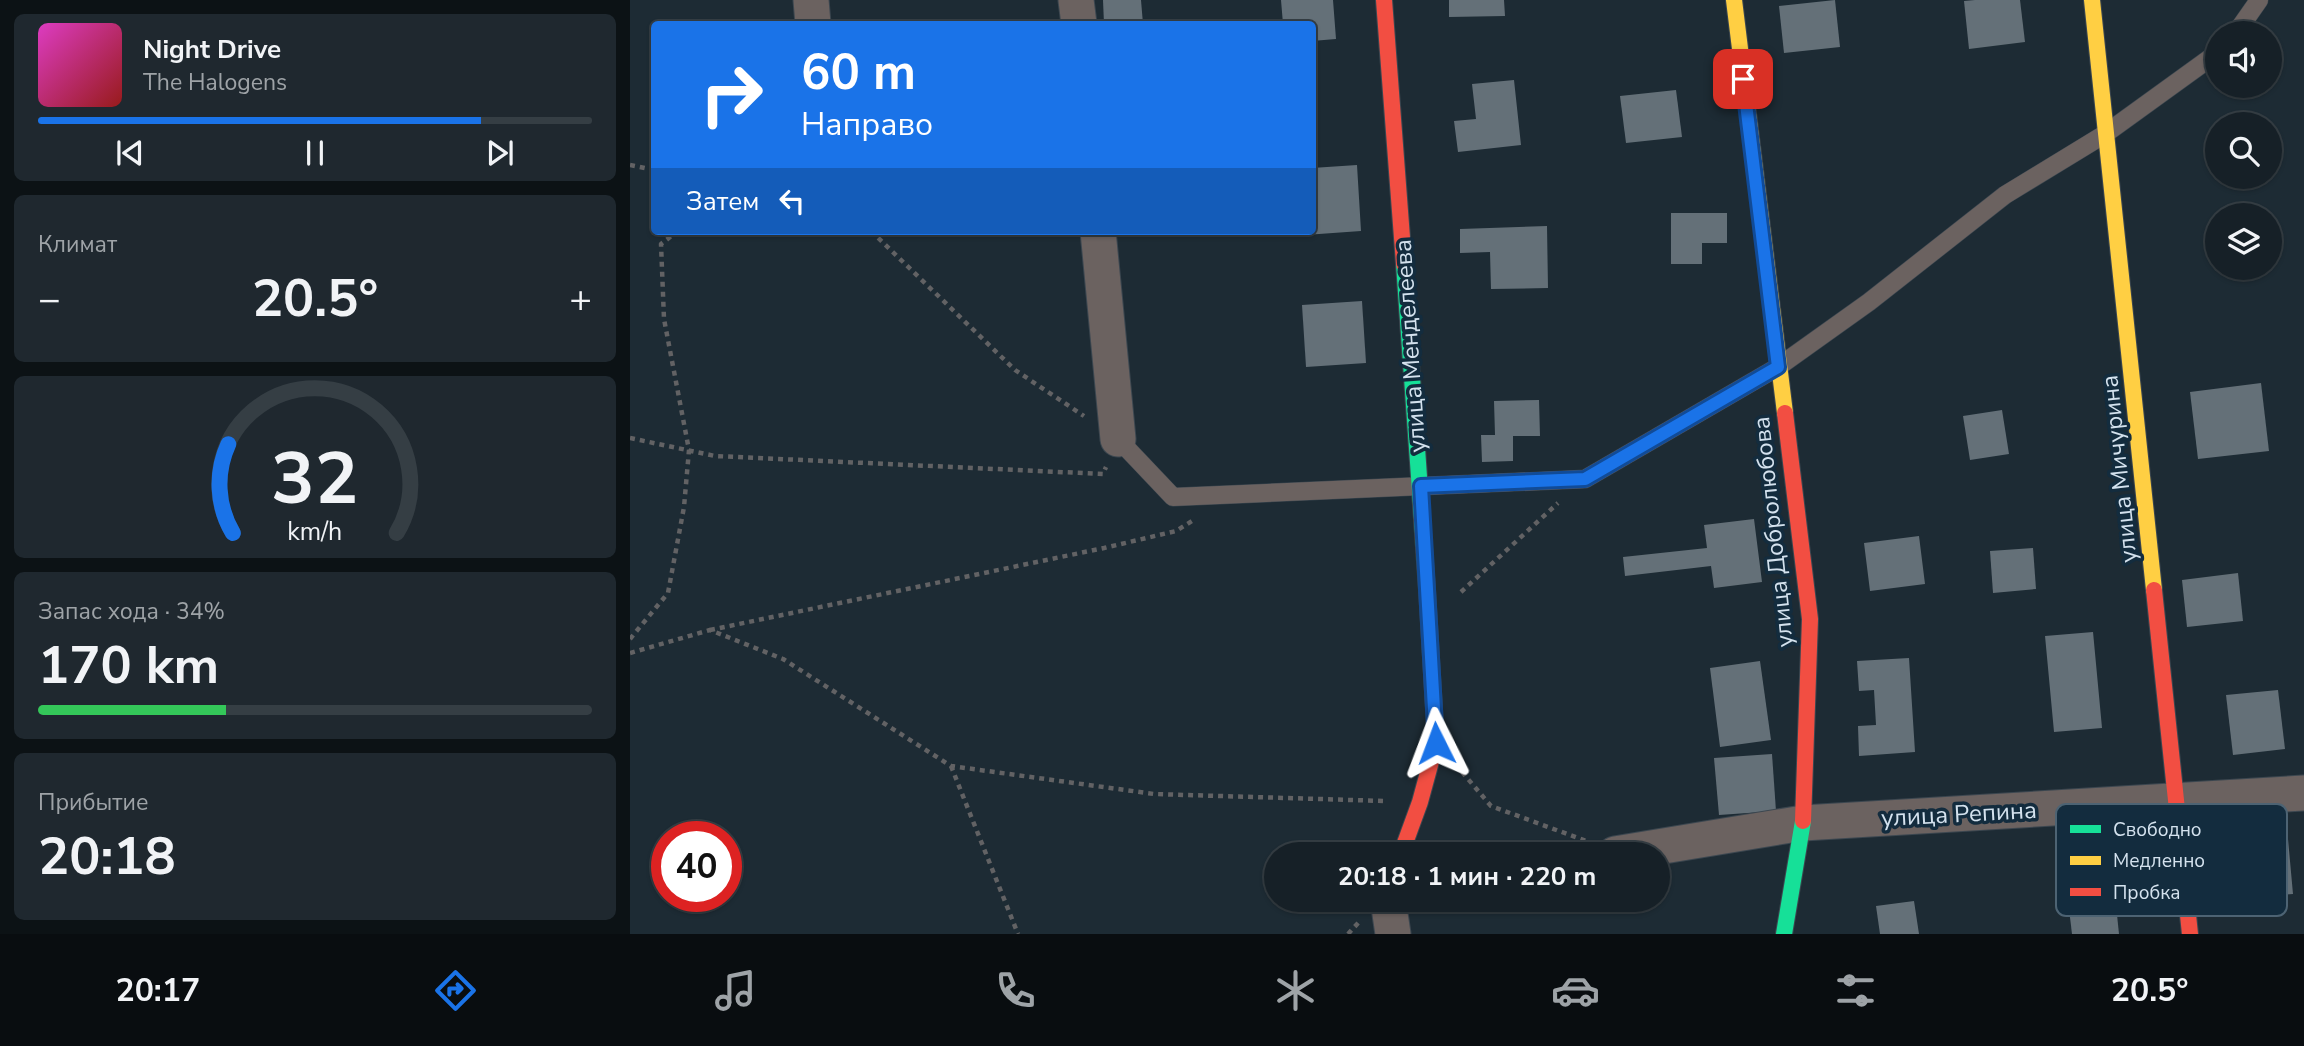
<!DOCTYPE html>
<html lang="ru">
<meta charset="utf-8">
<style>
body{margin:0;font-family:"Nunito Sans",sans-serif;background:#1f282f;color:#f1f3f6;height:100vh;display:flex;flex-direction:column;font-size:26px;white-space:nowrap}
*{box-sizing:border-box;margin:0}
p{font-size:23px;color:#9ea3a7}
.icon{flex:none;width:38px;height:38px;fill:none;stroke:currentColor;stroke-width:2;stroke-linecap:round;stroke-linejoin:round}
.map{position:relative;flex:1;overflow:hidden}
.panel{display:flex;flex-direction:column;gap:14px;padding:14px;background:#0c1215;width:630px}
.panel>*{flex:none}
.banner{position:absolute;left:21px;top:21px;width:665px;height:214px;border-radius:7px;box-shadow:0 2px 5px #0004,0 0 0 2px #353e44;background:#1a73e8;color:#fff;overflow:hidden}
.buttons{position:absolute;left:1575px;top:21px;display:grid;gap:14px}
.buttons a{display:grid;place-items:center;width:77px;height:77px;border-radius:50%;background:#162027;box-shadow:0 2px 5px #0004,0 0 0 2px #353e44;font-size:35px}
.speed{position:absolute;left:21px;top:821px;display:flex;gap:14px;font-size:35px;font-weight:700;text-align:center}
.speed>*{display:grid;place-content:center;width:91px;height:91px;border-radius:50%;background:#162027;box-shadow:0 2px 5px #0004,0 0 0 2px #353e44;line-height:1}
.speed .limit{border:10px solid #d22;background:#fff;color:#111}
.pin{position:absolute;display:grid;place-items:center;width:60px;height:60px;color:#fff;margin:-30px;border-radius:14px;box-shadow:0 4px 10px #0006}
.me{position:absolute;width:77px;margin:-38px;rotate:357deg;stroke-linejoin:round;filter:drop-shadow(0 0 5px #0008)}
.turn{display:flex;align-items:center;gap:24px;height:147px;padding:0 35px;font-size:32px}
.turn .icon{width:91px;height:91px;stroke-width:2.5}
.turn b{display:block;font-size:49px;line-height:60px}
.then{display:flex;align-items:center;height:66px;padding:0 35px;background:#0003;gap:14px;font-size:26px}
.big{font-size:52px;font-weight:700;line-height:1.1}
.panel .tile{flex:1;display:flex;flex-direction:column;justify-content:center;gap:10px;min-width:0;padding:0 24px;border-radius:10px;background:#1f282f}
.panel .dial{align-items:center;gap:0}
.dial svg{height:182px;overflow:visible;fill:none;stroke:#353e44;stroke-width:7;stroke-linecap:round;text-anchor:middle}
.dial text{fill:#f1f3f6;stroke:none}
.song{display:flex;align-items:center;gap:21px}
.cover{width:84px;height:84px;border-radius:10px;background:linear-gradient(135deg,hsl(310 70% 55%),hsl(0 70% 35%))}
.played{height:7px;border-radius:4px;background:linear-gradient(90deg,#1a73e8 80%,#353e44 80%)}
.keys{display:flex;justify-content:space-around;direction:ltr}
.heat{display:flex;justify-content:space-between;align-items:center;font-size:38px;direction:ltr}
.charge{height:10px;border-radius:5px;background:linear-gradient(90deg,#34c759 34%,#353e44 0)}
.trip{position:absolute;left:634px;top:842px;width:406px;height:70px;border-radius:35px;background:#162027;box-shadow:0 2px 5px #0004,0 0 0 2px #353e44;font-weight:700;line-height:70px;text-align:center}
.tabs{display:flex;height:112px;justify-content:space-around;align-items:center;background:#090d10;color:#9ea3a7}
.tabs .icon{width:49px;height:49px}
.tabs .on{color:#1a73e8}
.tabs b{font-size:32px;color:#f1f3f6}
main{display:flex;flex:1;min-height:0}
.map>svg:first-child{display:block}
</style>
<main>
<section class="panel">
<div class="tile">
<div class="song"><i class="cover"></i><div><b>Night Drive</b><p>The Halogens</p></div></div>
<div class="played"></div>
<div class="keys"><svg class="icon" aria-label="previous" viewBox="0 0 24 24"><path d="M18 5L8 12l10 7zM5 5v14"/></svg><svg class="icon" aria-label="pause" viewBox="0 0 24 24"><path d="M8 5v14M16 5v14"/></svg><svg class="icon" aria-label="next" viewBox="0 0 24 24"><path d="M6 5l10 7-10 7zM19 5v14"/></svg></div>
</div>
<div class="tile"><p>Климат</p>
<div class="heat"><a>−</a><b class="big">20.5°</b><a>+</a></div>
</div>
<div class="tile dial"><svg viewBox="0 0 100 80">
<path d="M14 69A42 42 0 1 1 86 69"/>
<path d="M14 69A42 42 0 0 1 12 30" stroke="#1a73e8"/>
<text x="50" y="56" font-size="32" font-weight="700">32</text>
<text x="50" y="72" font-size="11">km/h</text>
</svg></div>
<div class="tile"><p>Запас хода · 34%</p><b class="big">170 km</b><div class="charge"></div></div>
<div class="tile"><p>Прибытие</p><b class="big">20:18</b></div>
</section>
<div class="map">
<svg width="1674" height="934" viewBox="0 0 1674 934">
<rect width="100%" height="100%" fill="#1d2b34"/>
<g fill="#647078">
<polygon points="473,0 511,0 513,24 474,24"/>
<polygon points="651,0 703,0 706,39 682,41 682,24 653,24"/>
<polygon points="819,0 874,0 875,16 819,17"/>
<polygon points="1205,0 1210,47 1154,53 1149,6"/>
<polygon points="1345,0 1390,0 1395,42 1339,49 1334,1"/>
<polygon points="884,80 891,145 828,152 824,121 846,119 842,84"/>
<polygon points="1046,90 1052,137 996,143 990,96"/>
<polygon points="727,165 731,231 661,236 660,231 682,231 682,168"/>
<polygon points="1041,213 1097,213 1097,243 1072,243 1072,264 1041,264"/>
<polygon points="917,226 918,288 861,289 860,252 830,253 830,229"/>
<polygon points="732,301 736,363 676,367 672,305"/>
<polygon points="1631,383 1639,451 1568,459 1560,392"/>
<polygon points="909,400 910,436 883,436 883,461 852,462 851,435 865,435 864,401"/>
<polygon points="1372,410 1379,454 1340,460 1333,416"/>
<polygon points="1124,519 1132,582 1084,588 1081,566 995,576 993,557 1077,548 1074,525"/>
<polygon points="1289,536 1295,584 1240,591 1234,543"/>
<polygon points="1403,548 1406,589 1363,593 1360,551"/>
<polygon points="1608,573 1613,621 1557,627 1552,580"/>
<polygon points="1463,632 1472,728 1424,732 1415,636"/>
<polygon points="1279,658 1285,752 1229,756 1228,726 1246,725 1244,690 1229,691 1227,661"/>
<polygon points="1130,661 1141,740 1090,747 1080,668"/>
<polygon points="1648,690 1655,749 1603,755 1596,695"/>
<polygon points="1142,754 1146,811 1089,815 1084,758"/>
<polygon points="1658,839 1663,894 1616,898 1614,881 1597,883 1593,846"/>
<polygon points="1284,901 1289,934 1250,934 1246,906"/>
<polygon points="1486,905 1489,934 1442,934 1439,909"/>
</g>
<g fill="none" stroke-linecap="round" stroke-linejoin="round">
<g stroke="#3c4750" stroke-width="19">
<g id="lane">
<polyline points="1606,33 1629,0"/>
<polyline points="488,439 543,497 955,479 1148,367 1239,302 1375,195 1475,134 1587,53"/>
</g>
</g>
<g stroke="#3c4750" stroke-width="37">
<g id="street">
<polyline points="181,0 183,24"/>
<polyline points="446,0 449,24"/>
<polyline points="468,231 488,439"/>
<polyline points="985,854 1173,823 1674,793"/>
<polyline points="758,900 763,934"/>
</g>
</g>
<g stroke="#3c4750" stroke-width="18">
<g id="fast">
<polyline points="774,264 797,590"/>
<polyline points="1154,934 1173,821"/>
</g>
</g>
<g stroke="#3c4750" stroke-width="18">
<g id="slow">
<polyline points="1104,0 1155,413"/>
<polyline points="1462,0 1524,590"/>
</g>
</g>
<g stroke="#3c4750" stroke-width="18">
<g id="jam">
<polyline points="754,0 774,264"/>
<polyline points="1155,413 1180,619 1173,821"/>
<polyline points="1524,590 1560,934"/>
<polyline points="771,854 790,802 806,743 797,590"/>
</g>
</g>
<g stroke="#626264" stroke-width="4.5" stroke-dasharray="5 5" stroke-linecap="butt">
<polyline points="0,165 24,170"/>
<polyline points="241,231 385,370 454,416"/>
<polyline points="273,231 311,231"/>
<polyline points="0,438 85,456 473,474 476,467"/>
<polyline points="831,592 928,503"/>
<polyline points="80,630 474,548 546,531 562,521"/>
<polyline points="0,639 38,593 54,507 59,450 34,319 31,244 48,231"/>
<polyline points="0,653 80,630 153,659 321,766 524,794 755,801"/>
<polyline points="321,766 388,934"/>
<polyline points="832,772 861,806 959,842"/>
<polyline points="718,934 729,922"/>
</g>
<use href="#lane" stroke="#6b6260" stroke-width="18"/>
<use href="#street" stroke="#6b6260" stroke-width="35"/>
<use href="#fast" stroke="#16e098" stroke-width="16"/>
<use href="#slow" stroke="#ffcf43" stroke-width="16"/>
<use href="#jam" stroke="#f24e42" stroke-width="16"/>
</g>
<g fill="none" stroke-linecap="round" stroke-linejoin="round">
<g stroke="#114b97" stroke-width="18">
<polyline id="route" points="806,743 791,486 955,479 1148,367 1113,79"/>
</g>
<use href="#route" stroke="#1a73e8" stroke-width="12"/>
</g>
<g text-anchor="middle" stroke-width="7" stroke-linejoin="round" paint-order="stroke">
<g font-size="24" fill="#d4e2ee" stroke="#132c3e">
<text transform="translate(780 346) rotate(-94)" y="8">улица Менделеева</text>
<text transform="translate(1489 469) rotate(-96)" y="8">улица Мичурина</text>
<text transform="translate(1143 532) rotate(-96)" y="8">улица Добролюбова</text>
<text transform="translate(1329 814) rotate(-3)" y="8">улица Репина</text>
</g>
</g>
<rect x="1426" y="804" width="231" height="112" rx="10" fill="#132c3e" stroke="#4d6373" stroke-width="2"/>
<rect x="1440" y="825" width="31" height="8" fill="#16e098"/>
<rect x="1440" y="856" width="31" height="9" fill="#ffcf43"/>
<rect x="1440" y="888" width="31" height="8" fill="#f24e42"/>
<g font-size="19" fill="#d4e2ee">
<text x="1483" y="836">Свободно</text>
<text x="1483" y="867">Медленно</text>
<text x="1483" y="899">Пробка</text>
</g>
</svg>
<div class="buttons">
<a><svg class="icon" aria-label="sound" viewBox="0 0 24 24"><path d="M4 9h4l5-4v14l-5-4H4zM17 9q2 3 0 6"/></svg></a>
<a><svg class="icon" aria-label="search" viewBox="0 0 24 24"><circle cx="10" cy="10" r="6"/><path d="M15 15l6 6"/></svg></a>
<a><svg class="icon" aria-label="layers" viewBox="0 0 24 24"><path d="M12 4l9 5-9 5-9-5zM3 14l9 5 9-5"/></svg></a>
</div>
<div class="speed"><div class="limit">40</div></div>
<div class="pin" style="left:1113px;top:79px;background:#d93025"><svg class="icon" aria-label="arrive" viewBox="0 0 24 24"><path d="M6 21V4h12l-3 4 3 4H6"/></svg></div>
<svg class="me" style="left:806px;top:743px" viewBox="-20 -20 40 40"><path d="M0-17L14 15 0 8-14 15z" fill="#1a73e8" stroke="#fff" stroke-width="4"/></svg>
<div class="trip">20:18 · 1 мин · 220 m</div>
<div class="banner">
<div class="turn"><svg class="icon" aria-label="right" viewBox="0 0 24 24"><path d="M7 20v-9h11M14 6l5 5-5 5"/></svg><div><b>60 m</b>Направо</div></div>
<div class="then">Затем<svg class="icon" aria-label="left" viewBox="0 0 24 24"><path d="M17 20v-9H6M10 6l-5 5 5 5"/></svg></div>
</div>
</div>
</main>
<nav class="tabs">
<b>20:17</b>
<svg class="icon on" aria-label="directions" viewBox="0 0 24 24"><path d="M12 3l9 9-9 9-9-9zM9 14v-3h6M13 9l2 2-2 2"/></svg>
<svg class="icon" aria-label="music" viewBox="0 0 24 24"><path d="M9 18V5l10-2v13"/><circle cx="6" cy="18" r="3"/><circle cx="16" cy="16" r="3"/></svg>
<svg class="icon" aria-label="phone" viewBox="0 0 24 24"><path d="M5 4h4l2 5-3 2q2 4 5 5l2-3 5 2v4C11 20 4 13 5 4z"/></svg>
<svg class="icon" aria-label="climate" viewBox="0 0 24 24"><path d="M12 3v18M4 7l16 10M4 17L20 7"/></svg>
<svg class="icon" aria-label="car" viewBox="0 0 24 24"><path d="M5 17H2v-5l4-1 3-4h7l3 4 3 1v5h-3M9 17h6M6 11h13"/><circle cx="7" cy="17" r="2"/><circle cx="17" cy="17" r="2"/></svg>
<svg class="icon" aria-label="filters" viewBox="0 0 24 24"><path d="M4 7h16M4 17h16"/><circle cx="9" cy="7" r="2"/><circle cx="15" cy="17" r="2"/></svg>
<b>20.5°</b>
</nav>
